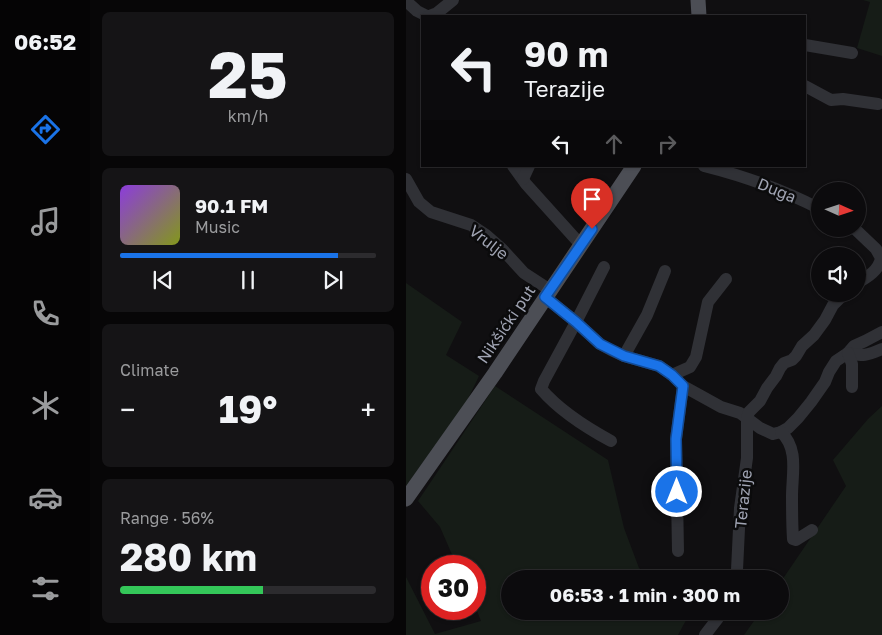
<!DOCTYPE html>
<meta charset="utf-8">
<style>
body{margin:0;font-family:"Golos Text",sans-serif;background:#151416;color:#f1f3f6;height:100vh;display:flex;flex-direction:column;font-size:19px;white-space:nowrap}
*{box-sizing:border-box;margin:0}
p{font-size:16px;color:#9a9b9d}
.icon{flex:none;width:28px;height:28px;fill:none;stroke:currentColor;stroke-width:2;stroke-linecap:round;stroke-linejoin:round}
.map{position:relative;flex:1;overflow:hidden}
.sheet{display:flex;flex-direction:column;gap:12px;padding:12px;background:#070607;width:316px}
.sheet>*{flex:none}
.hud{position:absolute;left:15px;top:15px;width:385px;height:152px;border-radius:0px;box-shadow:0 1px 4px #0004,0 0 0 1px #2c2b2e;background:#0c0b0d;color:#f1f3f6;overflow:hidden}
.needle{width:32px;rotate:93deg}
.fabs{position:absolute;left:405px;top:182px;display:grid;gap:10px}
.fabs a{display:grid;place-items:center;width:55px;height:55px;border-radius:50%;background:#0c0b0d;box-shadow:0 1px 4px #0004,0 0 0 1px #2c2b2e;font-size:25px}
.speed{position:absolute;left:15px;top:555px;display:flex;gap:10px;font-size:25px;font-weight:700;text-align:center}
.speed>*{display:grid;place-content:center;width:65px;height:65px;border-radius:50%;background:#0c0b0d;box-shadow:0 1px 4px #0004,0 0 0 1px #2c2b2e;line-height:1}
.speed .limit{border:8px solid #d22;background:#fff;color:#111}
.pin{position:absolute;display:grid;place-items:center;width:42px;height:42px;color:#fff;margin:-51px -21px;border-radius:50% 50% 50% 0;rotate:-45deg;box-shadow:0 0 5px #0007}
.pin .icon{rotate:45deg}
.me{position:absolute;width:55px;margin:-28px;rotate:0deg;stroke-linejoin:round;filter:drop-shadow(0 0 4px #0008)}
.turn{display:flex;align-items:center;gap:18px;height:105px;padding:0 20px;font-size:22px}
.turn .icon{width:65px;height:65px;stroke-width:2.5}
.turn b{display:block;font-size:35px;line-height:42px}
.lanes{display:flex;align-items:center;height:48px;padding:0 20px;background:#0003;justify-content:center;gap:25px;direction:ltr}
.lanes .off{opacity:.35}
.big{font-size:38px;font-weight:700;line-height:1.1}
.sheet .widget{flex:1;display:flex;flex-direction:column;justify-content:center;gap:8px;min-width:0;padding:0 18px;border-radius:8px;background:#151416}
.sheet .dial{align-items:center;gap:0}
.dial b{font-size:65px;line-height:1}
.song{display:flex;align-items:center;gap:15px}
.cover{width:60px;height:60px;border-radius:8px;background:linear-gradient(135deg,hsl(270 70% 55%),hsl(70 70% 35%))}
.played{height:5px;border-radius:2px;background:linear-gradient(90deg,#1a73e8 85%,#2c2b2e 85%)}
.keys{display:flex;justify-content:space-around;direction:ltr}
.heat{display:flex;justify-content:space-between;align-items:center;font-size:28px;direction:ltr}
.charge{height:8px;border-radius:4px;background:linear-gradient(90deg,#34c759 56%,#2c2b2e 0)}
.trip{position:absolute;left:95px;top:570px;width:288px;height:50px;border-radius:25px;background:#0c0b0d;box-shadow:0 1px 4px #0004,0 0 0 1px #2c2b2e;font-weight:700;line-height:50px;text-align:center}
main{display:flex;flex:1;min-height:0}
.tab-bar{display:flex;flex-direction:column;width:90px;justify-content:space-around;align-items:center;background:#050405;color:#9a9b9d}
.tab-bar .icon{width:35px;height:35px}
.tab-bar .current{color:#1a73e8}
.tab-bar b{font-size:22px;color:#f1f3f6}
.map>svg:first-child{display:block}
</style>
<main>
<nav class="tab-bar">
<b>06:52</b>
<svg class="icon current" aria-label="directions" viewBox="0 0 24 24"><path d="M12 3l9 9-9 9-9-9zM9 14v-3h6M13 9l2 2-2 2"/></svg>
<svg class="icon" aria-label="music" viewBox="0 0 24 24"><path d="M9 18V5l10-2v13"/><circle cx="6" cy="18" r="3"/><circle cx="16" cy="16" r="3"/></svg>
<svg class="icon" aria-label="phone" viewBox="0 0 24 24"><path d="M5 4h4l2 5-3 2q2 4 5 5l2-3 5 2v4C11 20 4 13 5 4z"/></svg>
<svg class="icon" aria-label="climate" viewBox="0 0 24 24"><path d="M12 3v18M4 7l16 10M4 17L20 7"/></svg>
<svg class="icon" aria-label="car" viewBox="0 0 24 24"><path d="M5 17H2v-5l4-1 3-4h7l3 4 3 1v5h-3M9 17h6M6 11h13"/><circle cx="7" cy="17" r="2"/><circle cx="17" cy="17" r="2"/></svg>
<svg class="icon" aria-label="filters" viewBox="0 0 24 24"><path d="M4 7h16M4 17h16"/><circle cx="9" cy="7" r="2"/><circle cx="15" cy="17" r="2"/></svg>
</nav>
<section class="sheet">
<div class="widget dial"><b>25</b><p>km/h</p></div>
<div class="widget">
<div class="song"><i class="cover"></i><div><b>90.1 FM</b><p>Music</p></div></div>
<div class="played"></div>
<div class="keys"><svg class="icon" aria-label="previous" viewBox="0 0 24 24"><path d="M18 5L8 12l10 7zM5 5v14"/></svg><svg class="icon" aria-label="pause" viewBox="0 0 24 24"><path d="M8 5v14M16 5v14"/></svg><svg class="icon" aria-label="next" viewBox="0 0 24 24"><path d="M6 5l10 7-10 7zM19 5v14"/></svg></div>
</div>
<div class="widget"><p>Climate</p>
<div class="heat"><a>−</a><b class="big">19°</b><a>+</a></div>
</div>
<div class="widget"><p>Range · 56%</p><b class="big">280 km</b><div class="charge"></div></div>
</section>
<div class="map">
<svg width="476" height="635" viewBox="0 0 476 635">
<rect width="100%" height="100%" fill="#100f11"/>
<g fill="#161c17">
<polygon points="457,0 476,0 476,56 451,48 464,2"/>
<polygon points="0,283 56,322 40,355 73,376 61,401 0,486"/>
<polygon points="89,386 202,460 218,528 233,568 247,579 104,579 104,611 285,611 272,635 0,635 0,577 29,634 75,621 69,606 69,566 51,566 34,527 12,501"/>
<polygon points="476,406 476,635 338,635 355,611 374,611 374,583 440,486 427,460 462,419"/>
</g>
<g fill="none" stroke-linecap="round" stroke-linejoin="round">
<g stroke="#303136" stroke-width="12">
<polyline points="0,1 11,11 21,16"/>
<polyline points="23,16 31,13 47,0"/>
<polyline points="399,45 446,53"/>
<polyline points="399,86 425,100 437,99 472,104"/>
<polyline points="107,166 120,184 175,245"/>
<path d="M298,166C338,176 377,190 414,209"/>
<polyline points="0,179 13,202 25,212 65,225 80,235 96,249 118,273 144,290"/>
<polyline points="117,179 123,166"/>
<path d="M449,229L470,249L475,258C473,270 462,277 451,283"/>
<path d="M198,267L170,322L138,381L135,389C153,410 181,428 205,441"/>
<polyline points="139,297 170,322 194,344 205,350 218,356 253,366 266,375 277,386 315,407 334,413 354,428 367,434 375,432 382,428 392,418 405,402 419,382 423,372 430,361 442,353 448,346 459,341 476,332"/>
<path d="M442,353C456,357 462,355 476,349"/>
<polyline points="442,353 446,364 446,387"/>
<polyline points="218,356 241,315 259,271"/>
<polyline points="266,375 284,367 290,357 302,302 320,279"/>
<path d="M375,432C393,449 386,474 386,496C386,510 386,524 387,539L390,540L406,530"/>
<polyline points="272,551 270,439 277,386"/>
<polyline points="328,579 331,570 334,508 341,458 341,418 343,412 354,401 361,388 370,376 374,368 378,363 386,360 390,356 396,346 408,335 419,320 427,305 438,294"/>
<polyline points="299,635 312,618 316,611"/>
</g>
<g stroke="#4c4e55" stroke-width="15">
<polyline points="292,0 293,16"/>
<polyline points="0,499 89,373 228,166"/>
</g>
</g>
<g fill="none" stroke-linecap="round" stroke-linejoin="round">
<g stroke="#114b97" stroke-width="12">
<polyline id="route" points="186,229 139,297 170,322 194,344 218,356 253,366 266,375 277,386 270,439 271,492"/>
</g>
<use href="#route" stroke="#1a73e8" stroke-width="9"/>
</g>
<g text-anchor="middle" stroke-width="5" stroke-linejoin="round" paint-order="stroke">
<g font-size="16" fill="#a0a4b3" stroke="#0b0b0c">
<text transform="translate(371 190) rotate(22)" y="6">Duga</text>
<text transform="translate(83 242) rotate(38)" y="6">Vrulje</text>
<text transform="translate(100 324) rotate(-56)" y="6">Nikšićki put</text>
<text transform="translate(337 499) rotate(-84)" y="6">Terazije</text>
</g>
</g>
</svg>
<div class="fabs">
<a><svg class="needle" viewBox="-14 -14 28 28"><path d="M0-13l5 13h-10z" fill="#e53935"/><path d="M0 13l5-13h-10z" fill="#9a9b9d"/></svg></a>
<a><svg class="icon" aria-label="sound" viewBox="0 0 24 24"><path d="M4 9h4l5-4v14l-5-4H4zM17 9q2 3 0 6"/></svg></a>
</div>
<div class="speed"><div class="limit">30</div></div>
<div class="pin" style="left:186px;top:229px;background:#d93025"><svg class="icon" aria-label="arrive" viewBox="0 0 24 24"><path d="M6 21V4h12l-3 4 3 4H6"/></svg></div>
<svg class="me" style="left:271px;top:492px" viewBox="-20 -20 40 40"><circle r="17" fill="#1a73e8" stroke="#fff" stroke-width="3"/><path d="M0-11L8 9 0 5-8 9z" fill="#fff"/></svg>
<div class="trip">06:53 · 1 min · 300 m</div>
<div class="hud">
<div class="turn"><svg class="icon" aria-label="left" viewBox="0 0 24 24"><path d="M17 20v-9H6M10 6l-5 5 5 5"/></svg><div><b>90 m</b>Terazije</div></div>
<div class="lanes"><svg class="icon" aria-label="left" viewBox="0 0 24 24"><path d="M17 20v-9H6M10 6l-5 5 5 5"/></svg><svg class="icon off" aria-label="ahead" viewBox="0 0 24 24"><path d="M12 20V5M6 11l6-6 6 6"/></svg><svg class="icon off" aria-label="right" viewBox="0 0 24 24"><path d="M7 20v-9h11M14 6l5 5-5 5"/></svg></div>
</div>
</div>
</main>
